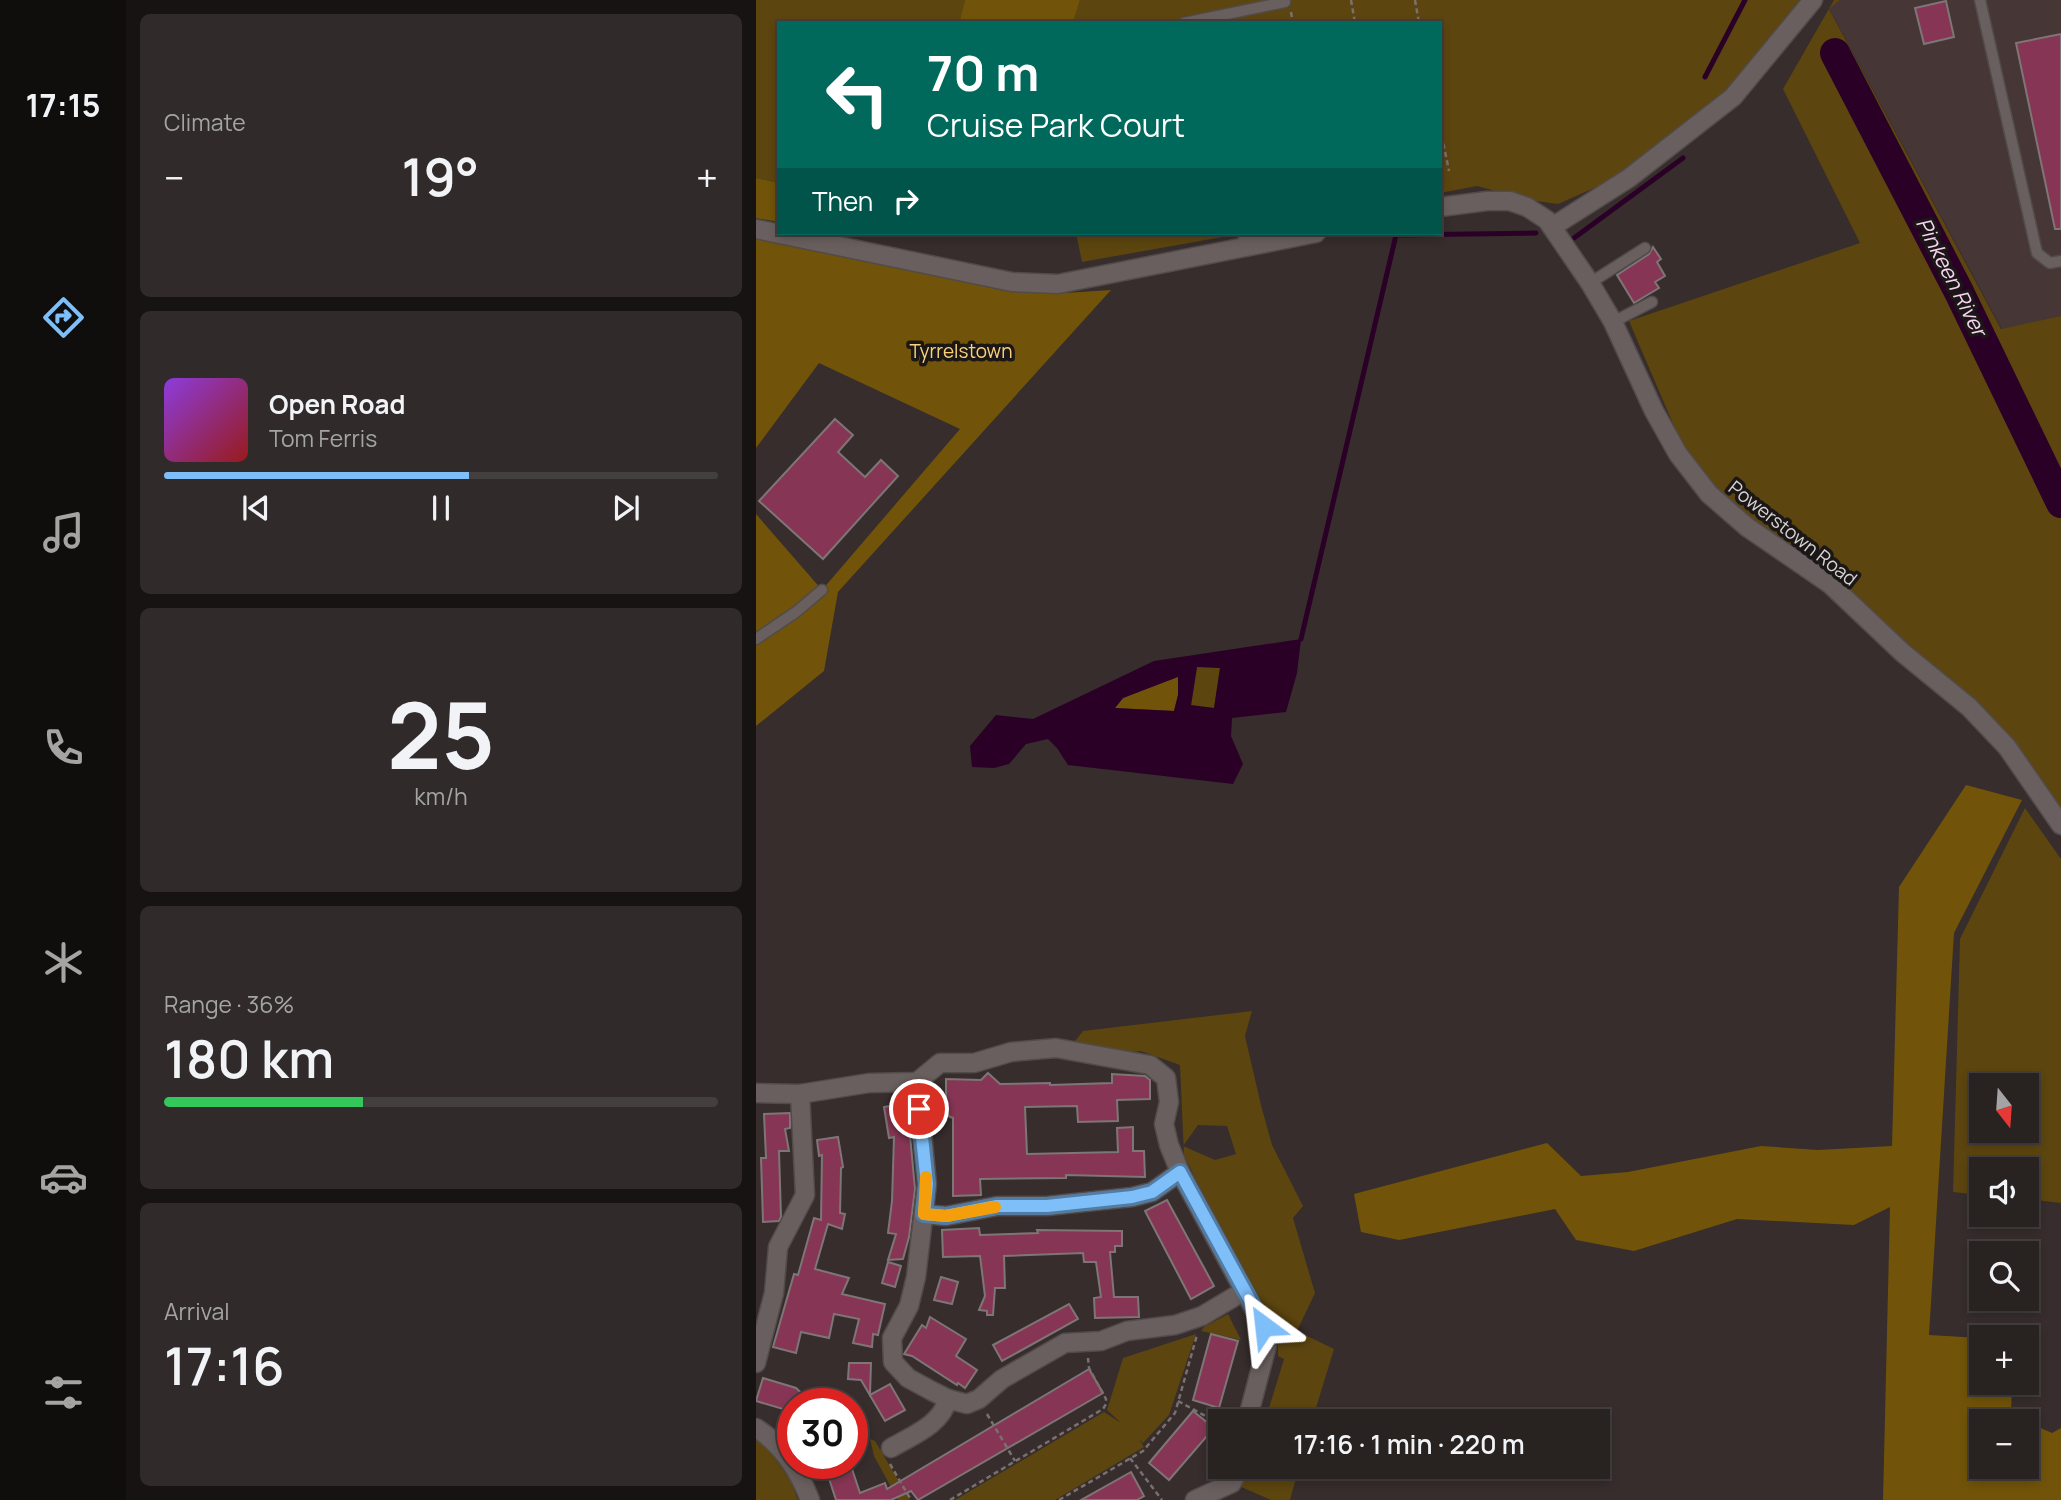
<!DOCTYPE html>
<meta charset="utf-8">
<style>
body{margin:0;font-family:Manrope,sans-serif;background:#302a2a;color:#f1f3f6;height:100vh;display:flex;flex-direction:column;font-size:26px;white-space:nowrap}
*{box-sizing:border-box;margin:0}
p{font-size:23px;color:#a5a4a5}
.icon{flex:none;width:38px;height:38px;fill:none;stroke:currentColor;stroke-width:2;stroke-linecap:round;stroke-linejoin:round}
.map{position:relative;flex:1;overflow:hidden}
.drawer{display:flex;flex-direction:column;gap:14px;padding:14px;background:#161312;width:630px}
.drawer>*{flex:none}
.guide{position:absolute;left:21px;top:21px;width:665px;height:214px;border-radius:0px;box-shadow:0 4px 10px #0003,0 0 0 2px #443f3f;background:#00695c;color:#fff;overflow:hidden}
.needle{width:46px;rotate:163deg}
.controls{position:absolute;left:1213px;top:1073px;display:grid;gap:14px}
.controls a{display:grid;place-items:center;width:70px;height:70px;border-radius:0px;background:#282221;box-shadow:0 4px 10px #0003,0 0 0 2px #443f3f;font-size:35px}
.speed{position:absolute;left:21px;top:1388px;display:flex;gap:14px;font-size:35px;font-weight:700;text-align:center}
.speed>*{display:grid;place-content:center;width:91px;height:91px;border-radius:50%;background:#282221;box-shadow:0 4px 10px #0003,0 0 0 2px #443f3f;line-height:1}
.speed .limit{border:10px solid #d22;background:#fff;color:#111}
.pin{position:absolute;display:grid;place-items:center;width:60px;height:60px;color:#fff;margin:-30px;border:4px solid #fff;border-radius:50%;box-shadow:0 2px 7px #0007}
.me{position:absolute;width:77px;margin:-38px;rotate:330deg;stroke-linejoin:round;filter:drop-shadow(0 0 5px #0008)}
.turn{display:flex;align-items:center;gap:24px;height:147px;padding:0 35px;font-size:32px}
.turn .icon{width:91px;height:91px;stroke-width:2.5}
.turn b{display:block;font-size:49px;line-height:60px}
.then{display:flex;align-items:center;height:66px;padding:0 35px;background:#0003;gap:14px;font-size:26px}
.big{font-size:52px;font-weight:600;line-height:1.1}
.drawer .tile{flex:1;display:flex;flex-direction:column;justify-content:center;gap:10px;min-width:0;padding:0 24px;border-radius:10px;background:#302a2a}
.drawer .dial{align-items:center;gap:0}
.dial b{font-size:91px;line-height:1}
.song{display:flex;align-items:center;gap:21px}
.cover{width:84px;height:84px;border-radius:10px;background:linear-gradient(135deg,hsl(270 70% 55%),hsl(0 70% 35%))}
.played{height:7px;border-radius:4px;background:linear-gradient(90deg,#7ebef9 55%,#443f3f 55%)}
.keys{display:flex;justify-content:space-around;direction:ltr}
.heat{display:flex;justify-content:space-between;align-items:center;font-size:38px;direction:ltr}
.charge{height:10px;border-radius:5px;background:linear-gradient(90deg,#34c759 36%,#443f3f 0)}
.trip{position:absolute;left:452px;top:1409px;width:402px;height:70px;border-radius:0px;background:#282221;box-shadow:0 4px 10px #0003,0 0 0 2px #443f3f;font-weight:600;line-height:70px;text-align:center}
main{display:flex;flex:1;min-height:0}
.tabs{display:flex;flex-direction:column;width:126px;justify-content:space-around;align-items:center;background:#100e0d;color:#a5a4a5}
.tabs .icon{width:49px;height:49px}
.tabs .selected{color:#7ebef9}
.tabs b{font-size:32px;color:#f1f3f6}
.map>svg:first-child{display:block}
</style>
<main>
<nav class="tabs">
<b>17:15</b>
<svg class="icon selected" aria-label="directions" viewBox="0 0 24 24"><path d="M12 3l9 9-9 9-9-9zM9 14v-3h6M13 9l2 2-2 2"/></svg>
<svg class="icon" aria-label="music" viewBox="0 0 24 24"><path d="M9 18V5l10-2v13"/><circle cx="6" cy="18" r="3"/><circle cx="16" cy="16" r="3"/></svg>
<svg class="icon" aria-label="phone" viewBox="0 0 24 24"><path d="M5 4h4l2 5-3 2q2 4 5 5l2-3 5 2v4C11 20 4 13 5 4z"/></svg>
<svg class="icon" aria-label="climate" viewBox="0 0 24 24"><path d="M12 3v18M4 7l16 10M4 17L20 7"/></svg>
<svg class="icon" aria-label="car" viewBox="0 0 24 24"><path d="M5 17H2v-5l4-1 3-4h7l3 4 3 1v5h-3M9 17h6M6 11h13"/><circle cx="7" cy="17" r="2"/><circle cx="17" cy="17" r="2"/></svg>
<svg class="icon" aria-label="filters" viewBox="0 0 24 24"><path d="M4 7h16M4 17h16"/><circle cx="9" cy="7" r="2"/><circle cx="15" cy="17" r="2"/></svg>
</nav>
<section class="drawer">
<div class="tile"><p>Climate</p>
<div class="heat"><a>−</a><b class="big">19°</b><a>+</a></div>
</div>
<div class="tile">
<div class="song"><i class="cover"></i><div><b>Open Road</b><p>Tom Ferris</p></div></div>
<div class="played"></div>
<div class="keys"><svg class="icon" aria-label="previous" viewBox="0 0 24 24"><path d="M18 5L8 12l10 7zM5 5v14"/></svg><svg class="icon" aria-label="pause" viewBox="0 0 24 24"><path d="M8 5v14M16 5v14"/></svg><svg class="icon" aria-label="next" viewBox="0 0 24 24"><path d="M6 5l10 7-10 7zM19 5v14"/></svg></div>
</div>
<div class="tile dial"><b>25</b><p>km/h</p></div>
<div class="tile"><p>Range · 36%</p><b class="big">180 km</b><div class="charge"></div></div>
<div class="tile"><p>Arrival</p><b class="big">17:16</b></div>
</section>
<div class="map">
<svg width="1305" height="1500" viewBox="0 0 1305 1500">
<rect width="100%" height="100%" fill="#362d2c"/>
<polygon fill="#463736" points="1084,0 1305,0 1305,316 1246,329 1073,8"/>
<g fill="#5c450f" fill-rule="evenodd">
<polygon points="0,0 209,0 203,23 23,23 23,183 0,178"/>
<polygon points="324,0 1051,0 971,95 892,158 845,185 802,204 773,200 721,186 684,193 684,23 317,23"/>
<polygon points="1078,0 1084,0 1073,9 1245,329 1305,316 1305,812 1256,743 1075,571 992,524 952,484 927,447 873,321 1104,243 1027,89"/>
<polygon points="320,233 489,233 326,262"/>
<polygon points="441,666 464,668 458,708 435,706"/>
<path d="M1269,808L1305,859V1203L1271,1199L1270,1169H1225V1195L1197,1192L1204,939ZM1225,1085H1270V1130H1225Z"/>
<path d="M496,1011L489,1036L505,1105L516,1145L547,1206L537,1218L559,1293L541,1331L578,1349L556,1421H509L528,1359L522,1356V1340L511,1315L465,1231L428,1155L424,1065L385,1051L376,1052L316,1045L327,1031ZM442,1125L471,1126L480,1154L459,1160L427,1146Z"/>
<polygon points="472,1314 485,1340 445,1331 448,1327"/>
<polygon points="440,1334 413,1415 387,1443 383,1439 388,1447 299,1500 199,1500 348,1412 365,1423 351,1410 367,1358"/>
<path d="M0,1438C25,1451 33,1475 42,1500H0Z"/>
<polygon points="114,1439 119,1441 154,1500 142,1500 118,1456"/>
<polygon points="493,1467 543,1467 534,1500 515,1500 483,1486"/>
</g>
<g fill="#715409">
<polygon points="209,0 324,0 317,23 203,23"/>
<polygon points="0,178 23,183 23,222 0,218"/>
<polygon points="0,235 235,287 309,293 355,290 82,592 68,671 0,726 0,514 66,590 204,429 63,363 0,448"/>
<polygon points="423,676 422,695 418,711 359,708 367,698"/>
<polygon points="1210,785 1266,800 1198,933 1173,1335 1225,1338 1225,1382 1256,1383 1255,1415 1269,1421 1225,1421 1225,1466 1270,1466 1271,1422 1296,1433 1305,1428 1305,1500 1127,1500 1134,1207 1098,1225 981,1219 878,1251 820,1240 799,1209 643,1240 605,1232 598,1194 791,1143 825,1176 872,1172 1005,1146 1062,1150 1136,1146 1143,887"/>
</g>
<path fill="#2b0027" fill-rule="evenodd" d="M545,639L541,673L530,712L476,718L475,736L487,764L477,784L312,765L301,748L292,739L270,744L253,764L238,768L216,767L214,746L240,715L277,719L398,661ZM441,667L464,668L458,708L435,705ZM422,677V695L418,711L359,708L367,698Z"/>
<g fill="none" stroke-linecap="round" stroke-linejoin="round">
<g stroke="#2b0027" stroke-width="5">
<polyline points="949,77 989,0"/>
<polyline points="818,238 927,158"/>
<polyline points="545,639 640,235 780,233"/>
</g>
<polyline stroke="#2b0027" stroke-width="30" points="1079,53 1203,292 1305,503"/>
</g>
<g fill="#863654" stroke="#7e7577" stroke-width="2">
<polygon points="1190,1 1198,37 1168,44 1159,8"/>
<polygon points="1305,34 1305,229 1299,229 1260,43"/>
<polygon points="897,247 905,259 901,262 909,276 899,282 903,288 878,303 861,275 893,254"/>
<polygon points="79,419 97,435 82,452 109,477 125,460 142,476 67,559 3,501"/>
<polygon points="232,1073 244,1084 294,1083 294,1085 356,1083 356,1074 389,1076 394,1080 394,1099 361,1100 362,1121 322,1122 321,1106 269,1107 271,1154 362,1152 361,1128 377,1127 377,1151 388,1151 389,1177 310,1175 310,1178 224,1179 225,1195 197,1196 197,1118 190,1115 190,1079 225,1080"/>
<polygon points="151,1103 159,1189 153,1237 147,1259 132,1260 140,1234 132,1233 136,1201 138,1137 133,1138 128,1107"/>
<polygon points="34,1113 34,1128 29,1129 33,1151 23,1151 25,1217 23,1221 7,1222 5,1158 10,1158 8,1114"/>
<polygon points="82,1137 87,1167 85,1168 84,1213 89,1214 86,1229 72,1224 59,1269 93,1278 86,1294 129,1304 122,1335 117,1334 116,1347 97,1343 103,1319 78,1314 73,1338 45,1332 40,1353 17,1347 38,1274 42,1275 58,1218 65,1220 66,1155 63,1156 61,1140"/>
<polygon points="411,1200 458,1286 435,1299 389,1211"/>
<polygon points="223,1228 224,1235 282,1233 281,1230 366,1231 366,1246 359,1246 359,1252 354,1252 358,1297 382,1297 383,1317 339,1318 338,1298 345,1297 340,1262 328,1262 327,1253 248,1256 249,1288 239,1288 237,1315 231,1315 231,1311 223,1310 229,1296 224,1256 187,1257 186,1230"/>
<polygon points="132,1262 145,1266 139,1287 126,1283"/>
<polygon points="185,1277 202,1282 196,1304 178,1300"/>
<polygon points="313,1304 322,1319 246,1361 237,1345"/>
<polygon points="174,1317 210,1339 200,1356 221,1370 209,1388 202,1383 201,1385 156,1356 148,1354 166,1325 170,1328"/>
<polygon points="455,1334 482,1341 463,1408 437,1400"/>
<polygon points="93,1363 115,1363 114,1395 134,1384 149,1410 129,1421 105,1380 92,1379"/>
<polygon points="333,1369 347,1393 162,1500 155,1491 135,1500 80,1500 68,1463 94,1463 104,1493 129,1483 131,1489"/>
<polygon points="7,1378 40,1388 57,1404 37,1404 37,1412 0,1401"/>
<polygon points="437,1411 458,1428 413,1480 393,1463"/>
<polygon points="375,1472 388,1496 381,1500 325,1500"/>
</g>
<g fill="none" stroke-linecap="round" stroke-linejoin="round">
<g stroke="#514b4a" stroke-width="13">
<g id="lane">
<polyline points="1224,0 1281,253 1294,263 1305,261"/>
<polyline points="428,23 529,2"/>
<polyline points="487,233 490,247"/>
<polyline points="834,283 889,248"/>
<polyline points="857,322 896,302"/>
<polyline points="0,639 40,612 66,590"/>
</g>
</g>
<g stroke="#514b4a" stroke-width="21">
<g id="street">
<polyline points="684,207 731,201 754,201 771,207 791,220 834,283 857,322 898,411 922,454 953,494 991,527 1074,584 1147,653 1213,707 1251,747 1305,825"/>
<polyline points="796,227 873,178 977,97 1057,0"/>
<polyline points="0,229 256,282 302,284 560,233"/>
<polyline points="161,1082 171,1184 160,1277 153,1306 136,1338 137,1362 152,1378 176,1391 192,1399 211,1404 223,1399 246,1379 309,1343 345,1341 371,1331 419,1325 446,1316 488,1291"/>
<polyline points="0,1093 44,1094 113,1083 161,1082 184,1063 218,1063 255,1052 300,1048 394,1065 410,1078 413,1102 408,1124 413,1145 424,1172 507,1326 511,1345 491,1421"/>
<polyline points="168,1214 190,1216 241,1206 291,1206 376,1197 396,1192 424,1172"/>
<polyline points="0,1363 18,1293 22,1247 49,1195 44,1094"/>
<path d="M0,1428C27,1445 43,1471 54,1500"/>
<path d="M135,1448C157,1435 185,1425 192,1399"/>
<polyline points="439,1500 476,1483 484,1466"/>
</g>
</g>
<g stroke="#787170" stroke-width="2.5" stroke-dasharray="5 3.5" stroke-linecap="butt">
<polyline points="595,0 599,23"/>
<polyline points="659,0 663,23"/>
<polyline points="535,12 537,23"/>
<polyline points="684,127 693,171"/>
<polyline points="422,1401 464,1424"/>
<polyline points="231,1414 259,1461"/>
<polyline points="374,1458 406,1500"/>
<polyline points="134,1464 155,1500"/>
<polyline points="194,1500 347,1409 350,1404 350,1399 333,1368 332,1358"/>
<polyline points="303,1500 387,1451 419,1413 441,1335"/>
</g>
<use href="#lane" stroke="#695f5e" stroke-width="10"/>
<use href="#street" stroke="#695f5e" stroke-width="18"/>
</g>
<g fill="none" stroke-linecap="round" stroke-linejoin="round">
<g stroke="#527ca2" stroke-width="18">
<polyline id="route" points="163,1109 171,1184 168,1214 190,1216 241,1206 291,1206 376,1197 396,1192 424,1172 508,1326"/>
</g>
<use href="#route" stroke="#7ebef9" stroke-width="12"/>
<polyline stroke="#f59e0b" stroke-width="12" points="170,1177 168,1214 190,1216 239,1207"/>
</g>
<g text-anchor="middle" stroke-width="7" stroke-linejoin="round" paint-order="stroke">
<g font-size="19" fill="#fcd17b" stroke="#1a1716">
<text x="205" y="358">Tyrrelstown</text>
</g>
<g font-size="19" fill="#d8d3d2" stroke="#1a1716">
<text transform="translate(1037 533) rotate(38)" y="7">Powerstown Road</text>
</g>
<g font-size="21" font-style="italic" fill="#f9d3f2" stroke="#1a1716">
<text transform="translate(1195 277) rotate(63)" y="7">Pinkeen River</text>
</g>
</g>
</svg>
<div class="controls">
<a><svg class="needle" viewBox="-14 -14 28 28"><path d="M0-13l5 13h-10z" fill="#e53935"/><path d="M0 13l5-13h-10z" fill="#a5a4a5"/></svg></a>
<a><svg class="icon" aria-label="sound" viewBox="0 0 24 24"><path d="M4 9h4l5-4v14l-5-4H4zM17 9q2 3 0 6"/></svg></a>
<a><svg class="icon" aria-label="search" viewBox="0 0 24 24"><circle cx="10" cy="10" r="6"/><path d="M15 15l6 6"/></svg></a>
<a>+</a>
<a>−</a>
</div>
<div class="speed"><div class="limit">30</div></div>
<div class="pin" style="left:163px;top:1109px;background:#d93025"><svg class="icon" aria-label="arrive" viewBox="0 0 24 24"><path d="M6 21V4h12l-3 4 3 4H6"/></svg></div>
<svg class="me" style="left:508px;top:1326px" viewBox="-20 -20 40 40"><path d="M0-17L14 15 0 8-14 15z" fill="#7ebef9" stroke="#fff" stroke-width="4"/></svg>
<div class="trip">17:16 · 1 min · 220 m</div>
<div class="guide">
<div class="turn"><svg class="icon" aria-label="left" viewBox="0 0 24 24"><path d="M17 20v-9H6M10 6l-5 5 5 5"/></svg><div><b>70 m</b>Cruise Park Court</div></div>
<div class="then">Then<svg class="icon" aria-label="right" viewBox="0 0 24 24"><path d="M7 20v-9h11M14 6l5 5-5 5"/></svg></div>
</div>
</div>
</main>
